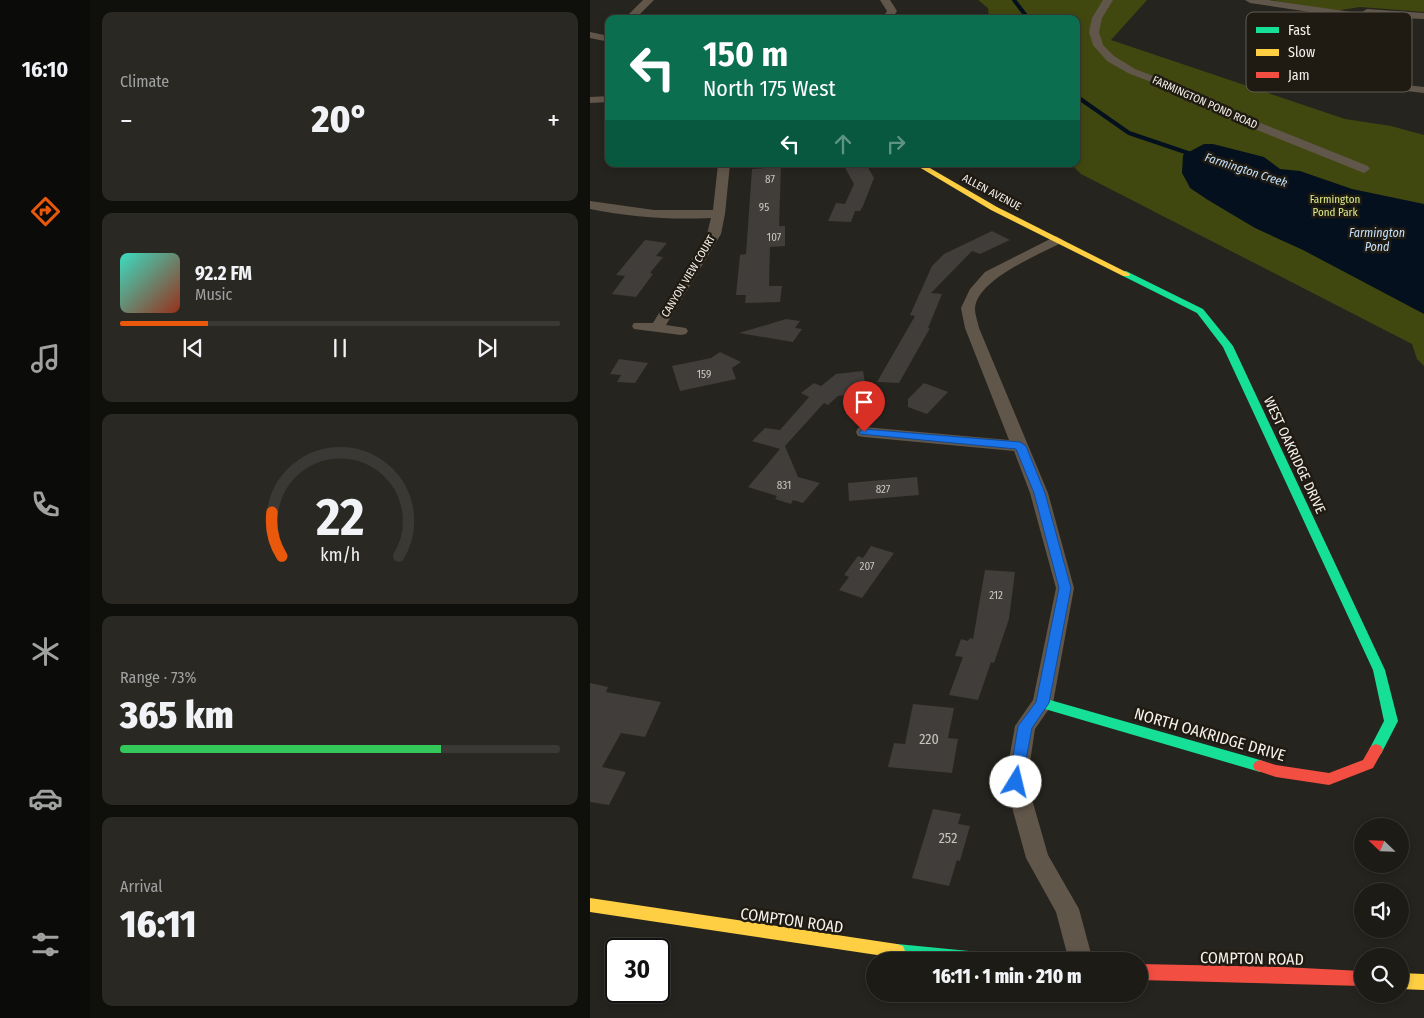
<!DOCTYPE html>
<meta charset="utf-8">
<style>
body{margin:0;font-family:"Fira Sans Condensed",sans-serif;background:#292823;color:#f1f3f6;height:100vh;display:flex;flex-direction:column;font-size:19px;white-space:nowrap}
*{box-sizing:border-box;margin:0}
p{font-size:16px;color:#a0a1a1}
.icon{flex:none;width:28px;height:28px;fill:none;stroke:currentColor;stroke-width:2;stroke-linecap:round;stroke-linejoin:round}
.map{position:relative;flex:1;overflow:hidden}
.panel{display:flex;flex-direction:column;gap:12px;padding:12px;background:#0f0f0c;width:500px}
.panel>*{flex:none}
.top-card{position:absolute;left:15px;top:15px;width:475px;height:152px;border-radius:10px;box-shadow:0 2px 8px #0003,0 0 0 1px #3a3935;background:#0b6e4f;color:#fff;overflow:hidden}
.needle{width:32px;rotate:293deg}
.controls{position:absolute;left:764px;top:818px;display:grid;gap:10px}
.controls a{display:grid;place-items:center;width:55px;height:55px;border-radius:50%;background:#1c1b16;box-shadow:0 2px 8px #0003,0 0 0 1px #3a3935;font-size:25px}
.speed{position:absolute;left:15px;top:938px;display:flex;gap:10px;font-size:25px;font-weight:700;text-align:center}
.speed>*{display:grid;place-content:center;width:65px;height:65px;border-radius:50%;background:#1c1b16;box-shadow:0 2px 8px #0003,0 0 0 1px #3a3935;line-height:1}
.speed .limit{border:2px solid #111;border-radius:8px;background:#fff;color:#111}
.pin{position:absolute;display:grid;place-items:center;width:42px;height:42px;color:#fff;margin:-51px -21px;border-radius:50% 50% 50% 0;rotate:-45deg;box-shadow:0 0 5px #0007}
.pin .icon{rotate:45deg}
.me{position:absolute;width:55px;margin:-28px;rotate:9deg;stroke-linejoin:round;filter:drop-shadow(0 0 4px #0008)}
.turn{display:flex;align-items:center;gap:18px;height:105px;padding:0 15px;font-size:22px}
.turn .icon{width:65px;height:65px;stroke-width:2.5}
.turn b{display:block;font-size:35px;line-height:42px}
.lanes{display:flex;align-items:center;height:48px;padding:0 15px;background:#0003;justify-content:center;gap:25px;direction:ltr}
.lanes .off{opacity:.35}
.big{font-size:38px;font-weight:800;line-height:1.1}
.panel .card{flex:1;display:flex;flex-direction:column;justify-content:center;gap:8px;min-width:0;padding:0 18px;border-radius:10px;background:#292823}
.panel .dial{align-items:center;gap:0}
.dial svg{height:130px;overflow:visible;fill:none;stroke:#3a3935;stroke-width:7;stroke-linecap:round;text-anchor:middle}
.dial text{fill:#f1f3f6;stroke:none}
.song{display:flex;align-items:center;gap:15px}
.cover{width:60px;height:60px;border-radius:8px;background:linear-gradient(135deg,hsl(170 70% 55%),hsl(10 70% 35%))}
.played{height:5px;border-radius:2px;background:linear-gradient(90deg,#ea580c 20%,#3a3935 20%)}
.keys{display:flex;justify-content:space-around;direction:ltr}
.heat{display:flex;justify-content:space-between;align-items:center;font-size:28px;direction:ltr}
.charge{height:8px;border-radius:4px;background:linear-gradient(90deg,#34c759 73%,#3a3935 0)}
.trip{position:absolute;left:276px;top:952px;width:282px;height:50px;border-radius:25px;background:#1c1b16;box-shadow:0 2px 8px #0003,0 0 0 1px #3a3935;font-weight:800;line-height:50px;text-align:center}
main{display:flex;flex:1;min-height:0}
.tab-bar{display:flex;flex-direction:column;width:90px;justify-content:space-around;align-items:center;background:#0b0b09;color:#a0a1a1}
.tab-bar .icon{width:35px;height:35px}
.tab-bar .current{color:#ea580c}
.tab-bar b{font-size:22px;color:#f1f3f6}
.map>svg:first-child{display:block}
</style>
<main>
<nav class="tab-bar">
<b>16:10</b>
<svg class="icon current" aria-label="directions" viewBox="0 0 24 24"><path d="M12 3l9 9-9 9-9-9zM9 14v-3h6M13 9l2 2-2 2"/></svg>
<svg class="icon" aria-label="music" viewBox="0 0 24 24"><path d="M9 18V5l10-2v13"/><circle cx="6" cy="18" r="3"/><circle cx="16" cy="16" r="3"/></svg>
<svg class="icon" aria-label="phone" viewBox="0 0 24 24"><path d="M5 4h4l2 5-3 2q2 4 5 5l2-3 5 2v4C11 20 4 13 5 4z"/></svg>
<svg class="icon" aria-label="climate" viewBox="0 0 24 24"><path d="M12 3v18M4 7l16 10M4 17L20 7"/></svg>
<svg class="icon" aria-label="car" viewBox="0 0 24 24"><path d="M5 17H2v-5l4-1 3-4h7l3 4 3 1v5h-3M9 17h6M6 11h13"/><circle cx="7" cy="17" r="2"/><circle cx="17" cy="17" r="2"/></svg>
<svg class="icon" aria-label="filters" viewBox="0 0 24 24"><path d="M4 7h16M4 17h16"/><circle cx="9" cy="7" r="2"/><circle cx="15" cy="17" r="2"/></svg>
</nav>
<section class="panel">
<div class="card"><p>Climate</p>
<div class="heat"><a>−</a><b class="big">20°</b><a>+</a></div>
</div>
<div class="card">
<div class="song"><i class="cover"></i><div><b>92.2 FM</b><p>Music</p></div></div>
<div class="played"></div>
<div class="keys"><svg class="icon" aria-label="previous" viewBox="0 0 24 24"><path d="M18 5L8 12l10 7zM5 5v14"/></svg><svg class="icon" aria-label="pause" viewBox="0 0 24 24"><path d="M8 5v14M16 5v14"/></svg><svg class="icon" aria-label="next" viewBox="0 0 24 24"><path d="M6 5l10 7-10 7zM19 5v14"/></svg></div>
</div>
<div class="card dial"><svg viewBox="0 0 100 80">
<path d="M14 69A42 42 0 1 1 86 69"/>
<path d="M14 69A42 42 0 0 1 8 42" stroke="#ea580c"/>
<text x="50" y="56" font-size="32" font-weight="700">22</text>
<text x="50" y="72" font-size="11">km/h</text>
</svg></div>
<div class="card"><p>Range · 73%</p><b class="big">365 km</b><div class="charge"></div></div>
<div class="card"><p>Arrival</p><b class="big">16:11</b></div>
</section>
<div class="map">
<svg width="834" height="1018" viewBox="0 0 834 1018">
<rect width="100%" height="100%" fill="#26241e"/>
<g fill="#41480f">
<polygon points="388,0 557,0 521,40 755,119 801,126 834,135 834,366 827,359 822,344 491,174 481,164 486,164 486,19 399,19 398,8"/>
<polygon points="681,0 834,0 834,12 770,7 745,11"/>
</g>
<polygon fill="#04101d" points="614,144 623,144 674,157 690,169 710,171 762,189 834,204 834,314 713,250 665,228 618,200 600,188 597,182 592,173 593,155"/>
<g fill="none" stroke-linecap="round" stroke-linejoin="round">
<g stroke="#04101d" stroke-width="4">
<polyline points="424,0 437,17 436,19"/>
<polyline points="486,96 539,133 604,155"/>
</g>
</g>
<g fill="#403d3a">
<polygon points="253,164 276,164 284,178 273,206 270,211 265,211 261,222 238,221 246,203 255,204 264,184"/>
<polygon points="191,167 189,226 195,226 195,246 180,247 179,286 192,286 190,302 155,303 156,295 146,295 150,255 156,254 162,169"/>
<polygon points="402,231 420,240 390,254 382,251 341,293 352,294 338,328 340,328 309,383 287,382 325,316 320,315 342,266 354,254"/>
<polygon points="55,240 77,243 66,256 73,257 60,273 63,274 46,297 22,294 35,276 26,275"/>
<polygon points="196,319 210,321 205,328 212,329 203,342 149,333"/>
<polygon points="130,352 151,362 142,368 146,379 90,391 82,366 121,358"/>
<polygon points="29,359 58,363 45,383 27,382 31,375 20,374"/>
<polygon points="273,371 277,393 248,396 238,405 234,403 195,446 208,477 230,483 213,503 203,500 201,504 185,499 187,496 158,487 190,449 162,441 175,428 190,430 219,397 211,393 224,383 231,386 246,374"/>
<polygon points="334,383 358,392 337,414 318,407 318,399"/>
<polygon points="327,477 329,495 259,501 258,483"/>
<polygon points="281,546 304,553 272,598 249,590 259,577 254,575 268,556 273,558"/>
<polygon points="395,570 425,572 419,619 404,663 401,662 388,700 359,695 373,657 365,656 371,639 378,641 380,638 383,639"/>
<polygon points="0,683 18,687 16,692 71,702 55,737 31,733 12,767 36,772 19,805 0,802"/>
<polygon points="323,704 364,708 358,738 368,739 362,773 298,767 304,743 315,744"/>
<polygon points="343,809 371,814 368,824 380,826 370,861 367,860 359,886 322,878"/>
</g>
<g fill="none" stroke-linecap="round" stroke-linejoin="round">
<g fill="#61564a" fill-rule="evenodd">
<polygon points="53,0 64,0 45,19 34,19"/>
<polygon points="290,0 300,0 307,11 302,19 292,19 297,11"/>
<polygon points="513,0 523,0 512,18 509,32 513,45 524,56 545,69 608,93 643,112 778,166 780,169 774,173 635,117 600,97 538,73 517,61 503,45 499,32 502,18"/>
<polygon points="655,0 679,0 775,14 772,12 777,9 834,13 834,19 789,17 779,21 660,3"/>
<polygon points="0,32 19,36 19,42 0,38"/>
<polygon points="772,80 834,87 834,93 772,86 683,90 678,87 683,84"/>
<polygon points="19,96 19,102 0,103 0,97"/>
<path d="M128,164H140L135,214L131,234L76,325L96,328L98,331L96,334L91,335L44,329L42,326L44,323H63L117,234L121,218C80,220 40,217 0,209V201L64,210H123Z"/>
<path d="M466,236L473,240L471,243C448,255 386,280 385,309C385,315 388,322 389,328L458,493L484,588L463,703L445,729L437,782L458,855L489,909L503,961H479L466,912L436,858L415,782L425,726L443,700L466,588L440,493L424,451L274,437L268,436L266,432L268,428L274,427L419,440L375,328L371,308L380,289L395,272Z"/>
</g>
<g fill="#16e098" fill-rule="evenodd">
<polygon points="536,271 613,309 643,346 795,670 808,721 791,754 786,756 781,754 779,750 794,721 783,670 633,347 607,313 533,276 533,272"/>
<polygon points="453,698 670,760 675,762 677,766 675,770 670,772 448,707 446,703 448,699"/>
<path d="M307,944L400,953L406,956L408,961C384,963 323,965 301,956L299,951L301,946Z"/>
</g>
<g fill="#ffcf43" fill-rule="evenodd">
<polygon points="324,164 333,164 407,207 540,274 539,276 533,276 401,210"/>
<polygon points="0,898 307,944 313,946 315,951 313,956 307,958 0,912"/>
<polygon points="810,973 834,974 834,990 810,989"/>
</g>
<g fill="#f24e42" fill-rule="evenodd">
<polygon points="786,744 791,746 793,750 783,768 739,785 686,777 665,770 663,766 665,762 670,760 686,765 739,773 773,760 781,746"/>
<polygon points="550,964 693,967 772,971 772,986 550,980"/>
</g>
</g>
<polygon fill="#1a73e8" stroke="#114b97" points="274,429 430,442 436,446 455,493 481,588 459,703 442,728 431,786 426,788 422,786 419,782 428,726 446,702 469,588 444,493 426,449 270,434 269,432"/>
<g text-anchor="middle" stroke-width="5" stroke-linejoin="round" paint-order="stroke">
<g font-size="11" fill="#f5f2eb" stroke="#201b12">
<text transform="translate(615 102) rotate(24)" y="4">FARMINGTON POND ROAD</text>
<text transform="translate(402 192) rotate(28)" y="4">ALLEN AVENUE</text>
<text transform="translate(98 276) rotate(-59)" y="4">CANYON VIEW COURT</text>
</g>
<g font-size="11" fill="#c8c5bf">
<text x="180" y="183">87</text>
<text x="174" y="211">95</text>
<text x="184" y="241">107</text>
<text x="114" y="378">159</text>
<text x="194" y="489">831</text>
<text x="293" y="493">827</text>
<text x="277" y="570">207</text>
<text x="406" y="599">212</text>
</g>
<g font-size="11" fill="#dcee8b" stroke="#201b12">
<text x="745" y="203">Farmington<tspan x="745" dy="13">Pond Park</tspan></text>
</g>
<g font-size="12" font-style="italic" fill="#c3e1fe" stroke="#201b12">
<text transform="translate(656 170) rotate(18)" y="4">Farmington Creek</text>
<text x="787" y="237">Farmington<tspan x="787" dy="14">Pond</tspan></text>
</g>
<g font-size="14" fill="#f5f2eb" stroke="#201b12">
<text transform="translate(705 455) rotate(65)" y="5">WEST OAKRIDGE DRIVE</text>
</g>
<g font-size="14" fill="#c8c5bf">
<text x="339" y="744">220</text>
<text x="358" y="843">252</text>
</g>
<g font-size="16" fill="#f5f2eb" stroke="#201b12">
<text transform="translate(620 734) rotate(16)" y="6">NORTH OAKRIDGE DRIVE</text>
<text transform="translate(202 920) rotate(8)" y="6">COMPTON ROAD</text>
<text transform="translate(662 958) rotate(1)" y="6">COMPTON ROAD</text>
</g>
</g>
<rect x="656" y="12" width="166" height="80" rx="8" fill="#201b12" stroke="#605c53" stroke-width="1"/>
<rect x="666" y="27" width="23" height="6" fill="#16e098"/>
<rect x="666" y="49" width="23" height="7" fill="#ffcf43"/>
<rect x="666" y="72" width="23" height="6" fill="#f24e42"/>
<g font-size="14" fill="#f5f2eb">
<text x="698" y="35">Fast</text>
<text x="698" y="57">Slow</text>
<text x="698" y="80">Jam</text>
</g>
</svg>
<div class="controls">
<a><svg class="needle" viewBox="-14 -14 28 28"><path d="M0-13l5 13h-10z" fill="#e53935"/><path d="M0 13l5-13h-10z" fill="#a0a1a1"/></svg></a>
<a><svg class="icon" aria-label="sound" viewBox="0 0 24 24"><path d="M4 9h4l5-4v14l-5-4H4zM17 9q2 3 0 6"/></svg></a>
<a><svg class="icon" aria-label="search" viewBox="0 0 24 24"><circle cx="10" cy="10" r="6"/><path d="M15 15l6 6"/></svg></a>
</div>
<div class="speed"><div class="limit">30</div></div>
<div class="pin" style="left:274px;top:432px;background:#d93025"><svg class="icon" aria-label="arrive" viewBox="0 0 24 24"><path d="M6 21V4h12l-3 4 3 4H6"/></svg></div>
<svg class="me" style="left:426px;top:782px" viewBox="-20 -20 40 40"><circle r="19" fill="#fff"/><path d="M0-13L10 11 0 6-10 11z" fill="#1a73e8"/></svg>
<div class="trip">16:11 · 1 min · 210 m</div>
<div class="top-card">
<div class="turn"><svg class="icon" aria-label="left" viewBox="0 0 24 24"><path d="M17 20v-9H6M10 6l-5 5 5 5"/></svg><div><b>150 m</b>North 175 West</div></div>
<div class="lanes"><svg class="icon" aria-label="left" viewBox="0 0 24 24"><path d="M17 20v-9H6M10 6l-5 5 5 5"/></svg><svg class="icon off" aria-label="ahead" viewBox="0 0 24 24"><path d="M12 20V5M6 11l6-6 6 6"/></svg><svg class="icon off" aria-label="right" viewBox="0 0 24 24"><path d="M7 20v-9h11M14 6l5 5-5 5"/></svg></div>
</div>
</div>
</main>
